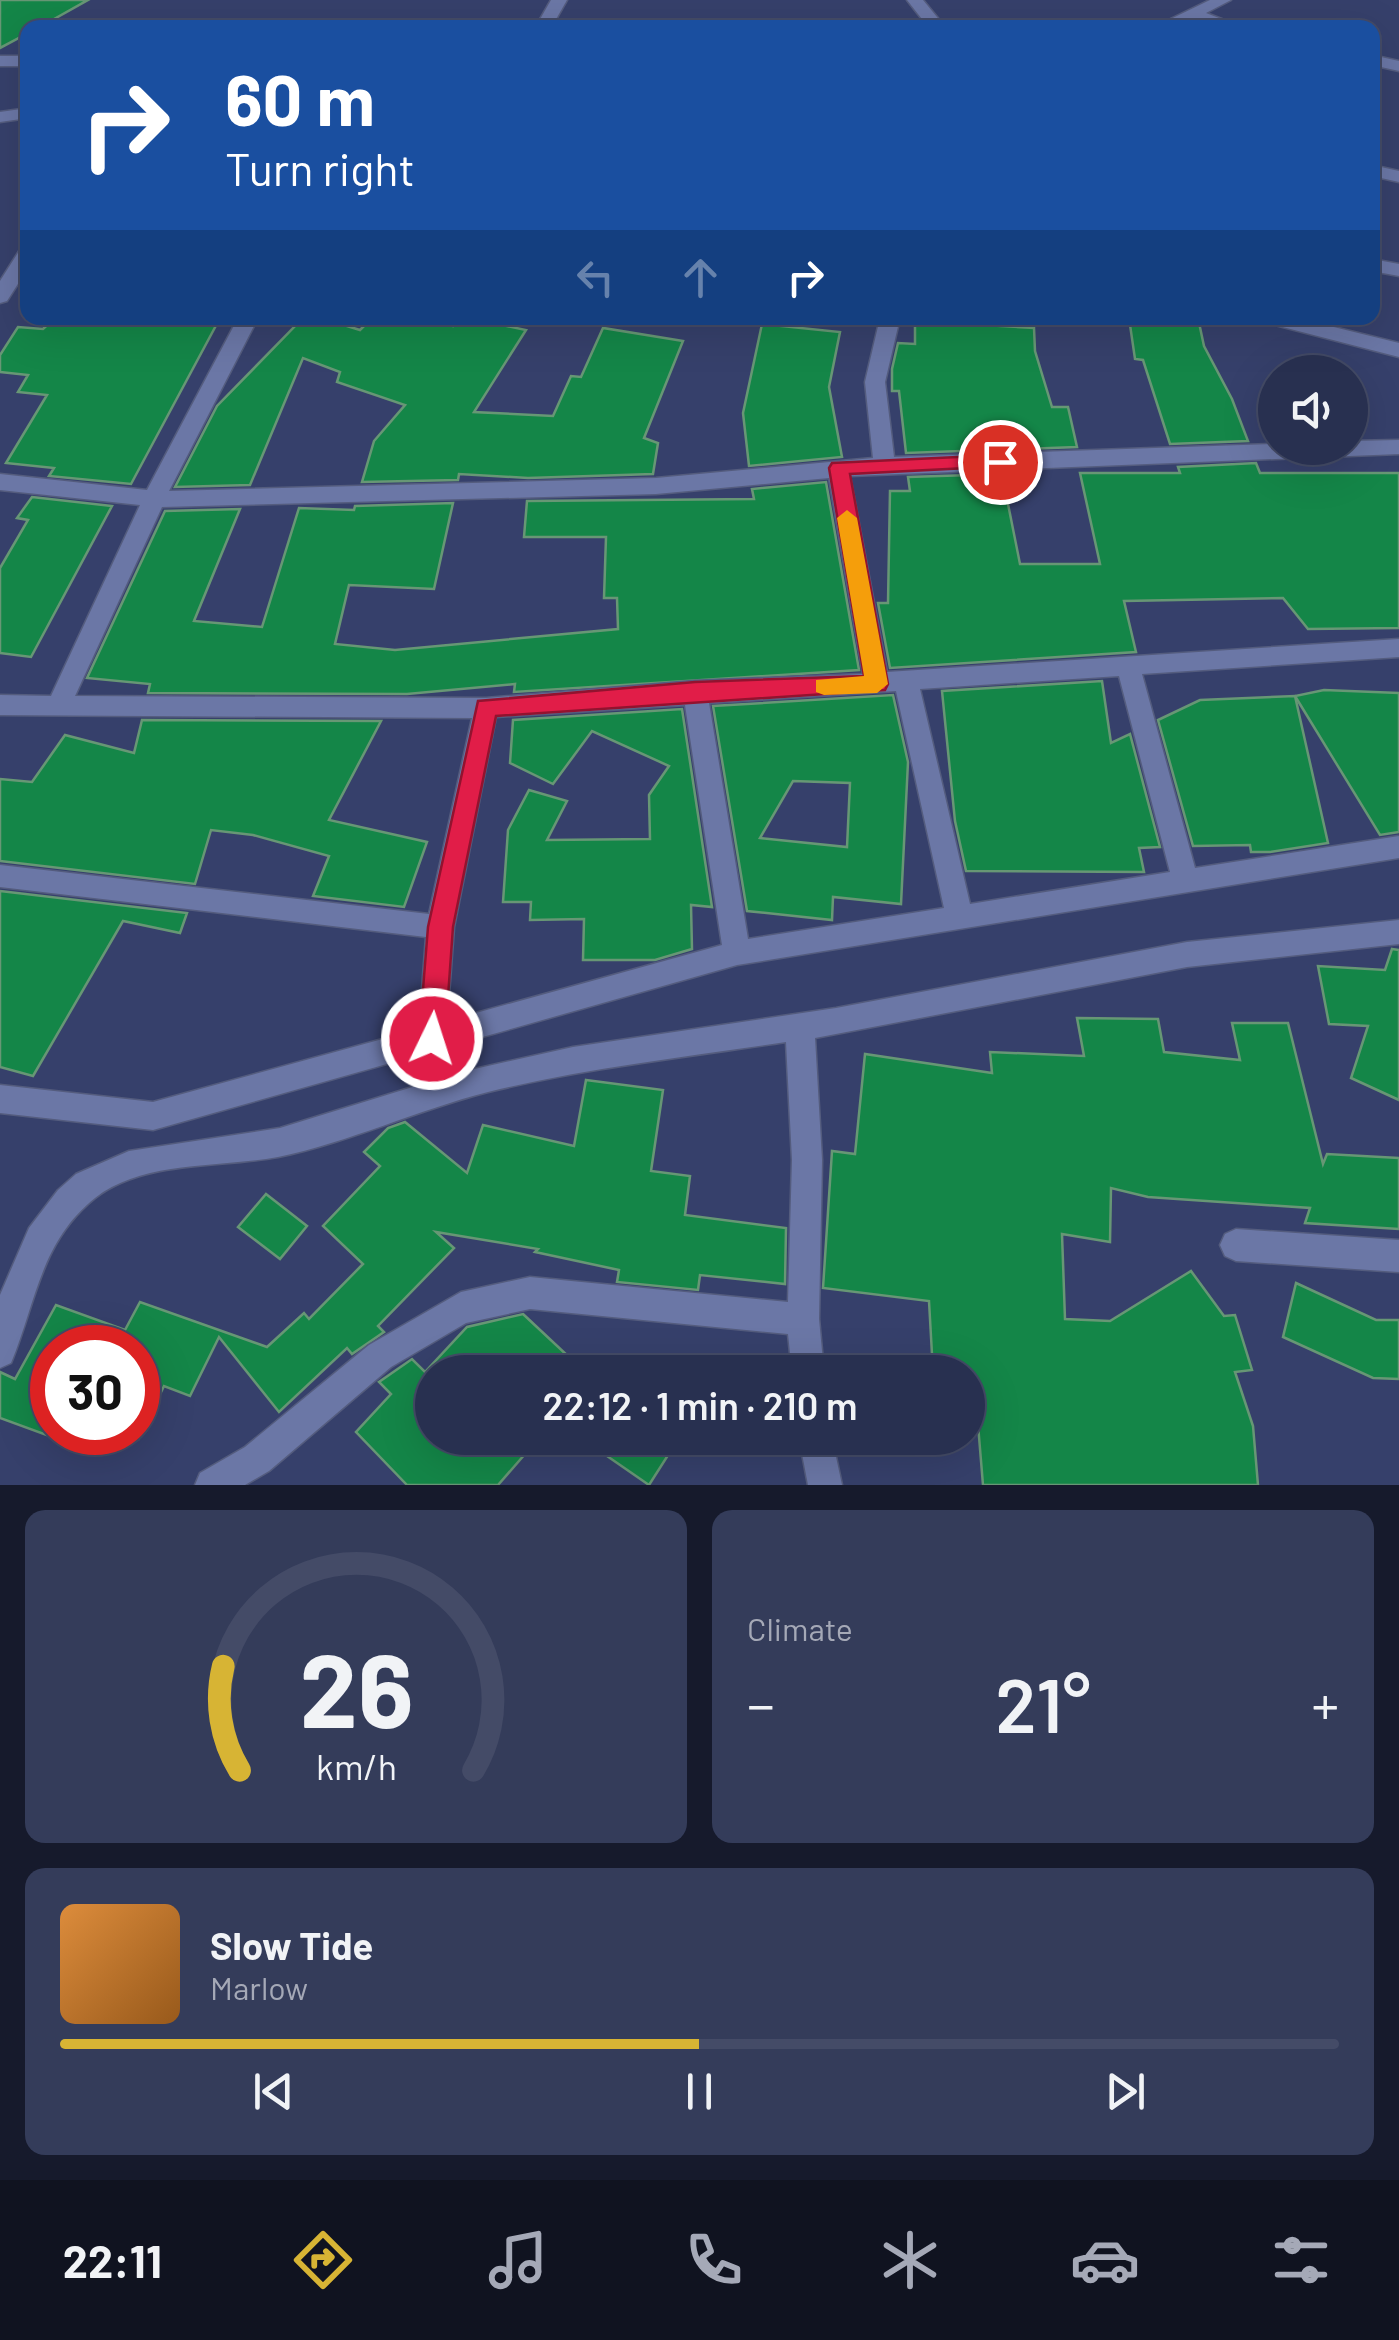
<!DOCTYPE html>
<meta charset="utf-8">
<style>
body{margin:0;font-family:Barlow,sans-serif;background:#343c5a;color:#f1f3f6;height:100vh;display:flex;flex-direction:column;font-size:38px;white-space:nowrap}
*{box-sizing:border-box;margin:0}
p{font-size:32px;color:#a5a9b7}
.icon{flex:none;width:55px;height:55px;fill:none;stroke:currentColor;stroke-width:2;stroke-linecap:round;stroke-linejoin:round}
.map{position:relative;height:1485px;overflow:hidden}
.sheet{display:flex;flex-direction:column;gap:25px;padding:25px;background:#161a2c;flex:1}
.sheet>*{flex:none}
.hud{position:absolute;left:20px;top:20px;width:1360px;height:305px;border-radius:20px;box-shadow:0 10px 40px #0002,0 0 0 2px #444b67;background:#1a4fa0;color:#fff;overflow:hidden}
.buttons{position:absolute;left:1258px;top:355px;display:grid;gap:20px}
.buttons a{display:grid;place-items:center;width:110px;height:110px;border-radius:50%;background:#283050;box-shadow:0 10px 40px #0002,0 0 0 2px #444b67;font-size:50px}
.speed{position:absolute;left:30px;top:1325px;display:flex;gap:20px;font-size:50px;font-weight:700;text-align:center}
.speed>*{display:grid;place-content:center;width:130px;height:130px;border-radius:50%;background:#283050;box-shadow:0 10px 40px #0002,0 0 0 2px #444b67;line-height:1}
.speed .limit{border:15px solid #d22;background:#fff;color:#111}
.pin{position:absolute;display:grid;place-items:center;width:85px;height:85px;color:#fff;margin:-42px;border:5px solid #fff;border-radius:50%;box-shadow:0 2px 10px #0007}
.me{position:absolute;width:110px;margin:-55px;rotate:4deg;stroke-linejoin:round;filter:drop-shadow(0 0 8px #0008)}
.turn{display:flex;align-items:center;gap:35px;height:210px;padding:0 40px;font-size:45px}
.turn .icon{width:130px;height:130px;stroke-width:2.5}
.turn b{display:block;font-size:70px;line-height:85px}
.lanes{display:flex;align-items:center;height:95px;padding:0 40px;background:#0003;justify-content:center;gap:50px;direction:ltr}
.lanes .off{opacity:.35}
.big{font-size:75px;font-weight:600;line-height:1.1}
.sheet .card{flex:1;display:flex;flex-direction:column;justify-content:center;gap:15px;min-width:0;padding:0 35px;border-radius:20px;background:#343c5a}
.sheet .dial{align-items:center;gap:0}
.dial svg{height:260px;overflow:visible;fill:none;stroke:#444b67;stroke-width:7;stroke-linecap:round;text-anchor:middle}
.dial text{fill:#f1f3f6;stroke:none}
.song{display:flex;align-items:center;gap:30px}
.cover{width:120px;height:120px;border-radius:15px;background:linear-gradient(135deg,hsl(30 70% 55%),hsl(30 70% 35%))}
.played{height:10px;border-radius:5px;background:linear-gradient(90deg,#d7b434 50%,#444b67 50%)}
.keys{display:flex;justify-content:space-around;direction:ltr}
.heat{display:flex;justify-content:space-between;align-items:center;font-size:55px;direction:ltr}
.sheet .tiles{flex:1;display:grid;gap:25px;grid-template-columns:1fr 1fr}
.card:last-child{grid-column:span 2}
.trip{position:absolute;left:415px;top:1355px;width:570px;height:100px;border-radius:50px;background:#283050;box-shadow:0 10px 40px #0002,0 0 0 2px #444b67;font-weight:600;line-height:100px;text-align:center}
.dock{display:flex;height:160px;justify-content:space-around;align-items:center;background:#101320;color:#a5a9b7}
.dock .icon{width:70px;height:70px}
.dock .current{color:#d7b434}
.dock b{font-size:45px;color:#f1f3f6}
.map>svg:first-child{display:block}
</style>
<div class="map">
<svg width="1399" height="1485" viewBox="0 0 1399 1485">
<rect width="100%" height="100%" fill="#36406b"/>
<g fill="#148648" stroke="#679775" stroke-width="2.5" fill-rule="evenodd">
<polygon points="0,0 88,0 38,28 28,28 28,33 0,48"/>
<polygon points="55,318 220,318 131,484 49,476 54,468 6,463 47,395 18,392 28,375 0,372 0,355 18,327 43,329"/>
<polygon points="303,318 321,318 360,330 372,318 425,318 453,326 459,318 469,318 526,330 474,412 553,416 571,376 581,377 603,328 683,341 644,438 658,443 653,474 528,478 459,474 458,480 362,482 374,441 405,405 337,382 340,372 303,358 250,485 175,487 217,406"/>
<polygon points="1129,318 1198,318 1204,346 1232,399 1248,441 1170,444 1143,360 1135,359"/>
<polygon points="915,321 1034,328 1035,351 1052,407 1068,407 1077,447 906,453 899,391 892,391 892,369 898,343 915,344"/>
<polygon points="762,324 840,332 829,387 842,457 749,466 743,413"/>
<polygon points="1256,463 1260,473 1399,473 1399,628 1308,629 1283,598 1124,601 1136,652 890,668 878,603 888,603 890,491 910,491 908,477 1002,474 1020,564 1100,564 1080,473 1180,473 1178,467"/>
<polygon points="826,482 859,670 514,692 515,684 407,694 148,693 150,684 87,678 165,511 240,509 194,621 262,627 299,508 354,510 355,506 453,503 434,589 349,585 335,644 395,650 618,629 617,598 604,598 606,537 524,537 527,501 754,499 752,489"/>
<polygon points="32,497 112,506 31,657 0,653 0,568 28,520 17,518"/>
<polygon points="1102,681 1111,743 1130,734 1160,847 1139,848 1144,872 966,871 955,821 942,691"/>
<polygon points="1324,690 1399,693 1399,832 1380,835 1295,696"/>
<path d="M893,695L908,762L901,904L833,897L832,920L747,911L713,706ZM793,781L850,783L847,847L760,838Z"/>
<polygon points="1295,696 1328,843 1270,852 1251,852 1250,845 1193,846 1158,720 1200,700"/>
<polygon points="682,709 712,907 691,905 692,949 655,960 583,960 584,919 530,920 531,902 503,902 508,830 529,790 567,801 547,840 650,839 649,795 669,766 592,731 553,784 510,763 513,720"/>
<polygon points="142,720 381,721 329,820 427,842 404,907 313,896 329,856 253,835 211,830 195,884 0,861 0,779 32,782 65,735 134,753"/>
<polygon points="0,891 187,913 180,933 123,921 33,1076 0,1067"/>
<polygon points="1392,949 1399,950 1399,1100 1351,1078 1368,1026 1329,1024 1318,966 1385,970"/>
<polygon points="1077,1018 1158,1019 1164,1052 1240,1060 1232,1023 1288,1023 1323,1164 1327,1154 1399,1158 1399,1229 1305,1223 1310,1208 1148,1197 1111,1188 1110,1242 1062,1234 1065,1319 1110,1321 1191,1271 1224,1316 1235,1315 1252,1370 1235,1372 1253,1426 1258,1485 983,1485 975,1388 968,1388 968,1372 933,1372 929,1301 823,1288 832,1151 855,1154 865,1054 992,1073 990,1052 1084,1056"/>
<polygon points="586,1080 663,1090 651,1171 690,1176 685,1215 786,1228 785,1284 700,1275 698,1290 617,1282 619,1270 535,1252 538,1249 436,1232 454,1248 378,1326 384,1332 352,1354 347,1348 279,1412 219,1337 190,1396 164,1386 138,1440 138,1348 52,1348 52,1437 0,1418 0,1372 15,1379 56,1305 125,1330 140,1302 267,1347 304,1313 309,1319 363,1264 323,1226 380,1166 364,1152 388,1128 405,1122 467,1173 483,1125 574,1146"/>
<polygon points="266,1194 307,1226 280,1259 238,1227"/>
<polygon points="1296,1283 1376,1320 1399,1320 1399,1379 1373,1378 1283,1337"/>
<polygon points="523,1314 585,1372 425,1372 432,1380 432,1438 539,1438 498,1485 407,1485 356,1432 391,1394 379,1382 412,1359 425,1372 467,1327"/>
<polygon points="581,1438 679,1438 649,1485"/>
</g>
<g fill="none" stroke-linecap="round" stroke-linejoin="round">
<g stroke="#545c7e" stroke-width="3">
<g id="minor">
<polygon points="551,0 567,0 551,28 535,28"/>
<polygon points="907,0 923,0 946,28 929,28"/>
<polygon points="1210,0 1231,0 1206,13 1245,28 1218,28 1192,20 1175,28 1152,28"/>
<polygon points="1372,55 1399,61 1399,71 1372,65"/>
<rect x="0" y="56" width="28" height="10"/>
<polygon points="28,108 28,118 0,122 0,112"/>
<polygon points="1372,165 1399,171 1399,182 1372,176"/>
<polygon points="28,246 28,268 7,301 0,303 0,281 21,248"/>
<polygon points="1372,259 1399,264 1399,276 1372,271"/>
<path d="M238,318H258L169,491L656,478L873,458L865,382L880,318H900L885,382L894,457L1275,444V448H1350V441L1399,440V454L850,476L887,672L1399,639V657L1142,674L1195,868L1399,836V858L737,965L153,1130L0,1113V1085L153,1102L419,1029L426,937L0,887V865L429,914L472,718L0,715V695L51,696L140,505L0,490V474L147,490ZM829,478L863,674L695,681L486,698L75,696L162,507L656,494ZM1119,676L1170,872L970,904L920,689ZM896,691L944,908L748,939L709,703ZM685,705L722,945L447,1021L454,927L496,717Z"/>
<polygon points="1264,318 1297,318 1399,343 1399,357 1267,323"/>
<path d="M1399,920V944L1187,967L815,1038L822,1160L819,1319L824,1372H792L788,1334L530,1309L466,1323L391,1367L269,1471L245,1485H195L200,1473L245,1447L369,1345L461,1292L530,1277L788,1302L792,1160L786,1042C687,1057 586,1068 488,1092C417,1110 350,1142 278,1157C220,1168 143,1160 95,1198C40,1242 36,1303 11,1363L0,1368V1295L29,1228L58,1190L76,1174L129,1151L280,1128L461,1072L573,1047L836,1008L1187,942Z"/>
<polygon points="1236,1229 1399,1240 1399,1272 1236,1261 1225,1256 1220,1245 1225,1234"/>
<polygon points="799,1438 832,1438 842,1485 808,1485"/>
</g>
</g>
<use href="#minor" fill="#6b77a6" fill-rule="evenodd"/>
</g>
<polygon fill="#e11d48" stroke="#92132f" stroke-width="2.5" points="1000,455 1007,457 1007,466 850,474 888,684 885,690 496,716 453,927 445,1039 441,1047 432,1051 423,1047 419,1039 428,927 478,701 695,682 864,676 829,468 832,463"/>
<polygon fill="#f59e0b" points="847,510 857,518 888,684 877,693 824,695 816,692 816,680 864,676 837,518"/>
</svg>
<div class="buttons">
<a><svg class="icon" aria-label="sound" viewBox="0 0 24 24"><path d="M4 9h4l5-4v14l-5-4H4zM17 9q2 3 0 6"/></svg></a>
</div>
<div class="speed"><div class="limit">30</div></div>
<div class="pin" style="left:1000px;top:462px;background:#d93025"><svg class="icon" aria-label="arrive" viewBox="0 0 24 24"><path d="M6 21V4h12l-3 4 3 4H6"/></svg></div>
<svg class="me" style="left:432px;top:1039px" viewBox="-20 -20 40 40"><circle r="17" fill="#e11d48" stroke="#fff" stroke-width="3"/><path d="M0-11L8 9 0 5-8 9z" fill="#fff"/></svg>
<div class="trip">22:12 · 1 min · 210 m</div>
<div class="hud">
<div class="turn"><svg class="icon" aria-label="right" viewBox="0 0 24 24"><path d="M7 20v-9h11M14 6l5 5-5 5"/></svg><div><b>60 m</b>Turn right</div></div>
<div class="lanes"><svg class="icon off" aria-label="left" viewBox="0 0 24 24"><path d="M17 20v-9H6M10 6l-5 5 5 5"/></svg><svg class="icon off" aria-label="ahead" viewBox="0 0 24 24"><path d="M12 20V5M6 11l6-6 6 6"/></svg><svg class="icon" aria-label="right" viewBox="0 0 24 24"><path d="M7 20v-9h11M14 6l5 5-5 5"/></svg></div>
</div>
</div>
<section class="sheet">
<div class="tiles">
<div class="card dial"><svg viewBox="0 0 100 80">
<path d="M14 69A42 42 0 1 1 86 69"/>
<path d="M14 69A42 42 0 0 1 9 37" stroke="#d7b434"/>
<text x="50" y="56" font-size="32" font-weight="700">26</text>
<text x="50" y="72" font-size="11">km/h</text>
</svg></div>
<div class="card"><p>Climate</p>
<div class="heat"><a>−</a><b class="big">21°</b><a>+</a></div>
</div>
<div class="card">
<div class="song"><i class="cover"></i><div><b>Slow Tide</b><p>Marlow</p></div></div>
<div class="played"></div>
<div class="keys"><svg class="icon" aria-label="previous" viewBox="0 0 24 24"><path d="M18 5L8 12l10 7zM5 5v14"/></svg><svg class="icon" aria-label="pause" viewBox="0 0 24 24"><path d="M8 5v14M16 5v14"/></svg><svg class="icon" aria-label="next" viewBox="0 0 24 24"><path d="M6 5l10 7-10 7zM19 5v14"/></svg></div>
</div>
</div>
</section>
<nav class="dock">
<b>22:11</b>
<svg class="icon current" aria-label="directions" viewBox="0 0 24 24"><path d="M12 3l9 9-9 9-9-9zM9 14v-3h6M13 9l2 2-2 2"/></svg>
<svg class="icon" aria-label="music" viewBox="0 0 24 24"><path d="M9 18V5l10-2v13"/><circle cx="6" cy="18" r="3"/><circle cx="16" cy="16" r="3"/></svg>
<svg class="icon" aria-label="phone" viewBox="0 0 24 24"><path d="M5 4h4l2 5-3 2q2 4 5 5l2-3 5 2v4C11 20 4 13 5 4z"/></svg>
<svg class="icon" aria-label="climate" viewBox="0 0 24 24"><path d="M12 3v18M4 7l16 10M4 17L20 7"/></svg>
<svg class="icon" aria-label="car" viewBox="0 0 24 24"><path d="M5 17H2v-5l4-1 3-4h7l3 4 3 1v5h-3M9 17h6M6 11h13"/><circle cx="7" cy="17" r="2"/><circle cx="17" cy="17" r="2"/></svg>
<svg class="icon" aria-label="filters" viewBox="0 0 24 24"><path d="M4 7h16M4 17h16"/><circle cx="9" cy="7" r="2"/><circle cx="15" cy="17" r="2"/></svg>
</nav>
